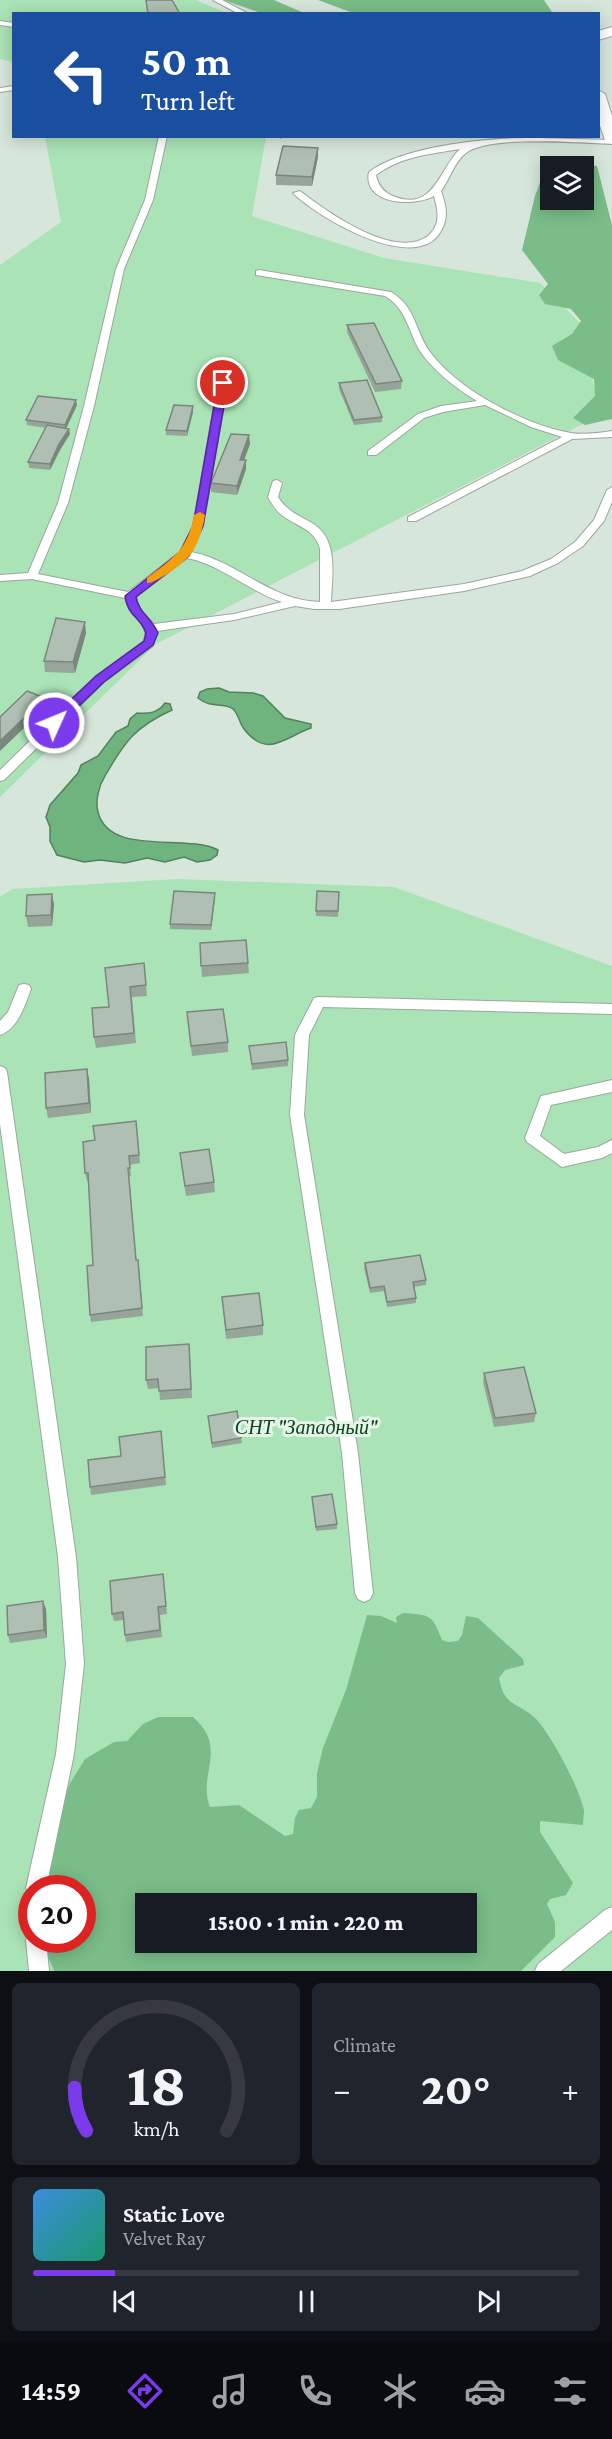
<!DOCTYPE html>
<meta charset="utf-8">
<style>
body{margin:0;font-family:"Crimson Pro",serif;background:#20242c;color:#f1f3f6;height:100vh;display:flex;flex-direction:column;font-size:22px;white-space:nowrap}
*{box-sizing:border-box;margin:0}
p{font-size:20px;color:#9ea1a6}
.icon{flex:none;width:33px;height:33px;fill:none;stroke:currentColor;stroke-width:2;stroke-linecap:round;stroke-linejoin:round}
.map{position:relative;height:1971px;overflow:hidden}
.details{display:flex;flex-direction:column;gap:12px;padding:12px;background:#0d0f14;flex:1}
.details>*{flex:none}
.hud{position:absolute;left:12px;top:12px;width:588px;height:126px;border-radius:0px;box-shadow:0 3px 15px #0003;background:#1a4fa0;color:#fff;overflow:hidden}
.tools{position:absolute;left:540px;top:156px;display:grid;gap:12px}
.tools a{display:grid;place-items:center;width:54px;height:54px;border-radius:0px;background:#171b24;box-shadow:0 3px 15px #0003;font-size:30px}
.speed{position:absolute;left:18px;top:1875px;display:flex;gap:12px;font-size:30px;font-weight:700;text-align:center}
.speed>*{display:grid;place-content:center;width:78px;height:78px;border-radius:50%;background:#171b24;box-shadow:0 3px 15px #0003;line-height:1}
.speed .limit{border:9px solid #d22;background:#fff;color:#111}
.pin{position:absolute;display:grid;place-items:center;width:51px;height:51px;color:#fff;margin:-26px;border:3px solid #fff;border-radius:50%;box-shadow:0 2px 6px #0007}
.me{position:absolute;width:66px;margin:-33px;rotate:46deg;stroke-linejoin:round;filter:drop-shadow(0 0 4px #0008)}
.turn{display:flex;align-items:center;gap:21px;height:126px;padding:0 30px;font-size:27px}
.turn .icon{width:78px;height:78px;stroke-width:2.5}
.turn b{display:block;font-size:42px;line-height:51px}
.big{font-size:45px;font-weight:800;line-height:1.1}
.details .tile{flex:1;display:flex;flex-direction:column;justify-content:center;gap:9px;min-width:0;padding:0 21px;border-radius:9px;background:#20242c}
.details .dial{align-items:center;gap:0}
.dial svg{height:156px;overflow:visible;fill:none;stroke:#363941;stroke-width:7;stroke-linecap:round;text-anchor:middle}
.dial text{fill:#f1f3f6;stroke:none}
.song{display:flex;align-items:center;gap:18px}
.cover{width:72px;height:72px;border-radius:9px;background:linear-gradient(135deg,hsl(210 70% 55%),hsl(160 70% 35%))}
.played{height:6px;border-radius:3px;background:linear-gradient(90deg,#7c3aed 15%,#363941 15%)}
.keys{display:flex;justify-content:space-around;direction:ltr}
.heat{display:flex;justify-content:space-between;align-items:center;font-size:33px;direction:ltr}
.details .tiles{flex:1;display:grid;gap:12px;grid-template-columns:1fr 1fr}
.tile:last-child{grid-column:span 2}
.trip{position:absolute;left:135px;top:1893px;width:342px;height:60px;border-radius:0px;background:#171b24;box-shadow:0 3px 15px #0003;font-weight:800;line-height:60px;text-align:center}
.tabs{display:flex;height:96px;justify-content:space-around;align-items:center;background:#090b0e;color:#9ea1a6}
.tabs .icon{width:42px;height:42px}
.tabs .current{color:#7c3aed}
.tabs b{font-size:27px;color:#f1f3f6}
.map>svg:first-child{display:block}
</style>
<div class="map">
<svg width="612" height="1971" viewBox="0 0 612 1971">
<rect width="100%" height="100%" fill="#d7e6da"/>
<g fill="#aae3b6" fill-rule="evenodd">
<polygon points="0,0 196,0 226,13 14,14 13,62 0,59"/>
<polygon points="45,137 266,137 252,216 384,258 540,283 581,324 600,415 156,644 0,797 0,265 61,222"/>
<path d="M177,879L394,887L612,966V1971H0V897L12,889ZM32,1888H82V1940H32ZM146,1904H466V1942H146Z"/>
</g>
<g fill="#7abd89" fill-rule="evenodd">
<polygon points="223,0 274,0 304,13 261,13"/>
<polygon points="318,0 544,0 552,12 353,13"/>
<path d="M547,163L597,166L612,225V419L585,425L573,418L595,396L594,379L558,360L552,346L572,334L581,321L571,309L545,304L539,295L548,284L522,250L535,196ZM584,166V200H550V166Z"/>
<path d="M403,1613C430,1615 432,1614 442,1640L448,1642L458,1641L462,1635L466,1616L478,1618L523,1659L524,1665L505,1670L499,1678C504,1706 515,1701 534,1717C549,1730 581,1791 584,1811C584,1815 583,1820 583,1825L540,1821V1832L573,1883L566,1895L550,1899L547,1904L555,1922V1937L521,1971H54L47,1953L46,1940H82V1888H46L56,1821L70,1783L85,1759L114,1742L127,1741L143,1724L158,1717H193C229,1748 197,1774 210,1807L239,1805L285,1836L293,1834L295,1818L299,1810L311,1808L317,1797V1773L323,1748L346,1690L367,1615L381,1616L397,1623L396,1617ZM146,1904H466V1942H146Z"/>
</g>
<g fill="#6fb37f" stroke="#52835d" stroke-width="1.5">
<path d="M219,688L229,692L253,693L263,696L285,718L311,724V728C286,736 268,760 244,729C240,724 238,713 233,709C226,702 211,709 198,698L200,692L207,689Z"/>
<path d="M165,703L170,704L172,710C135,727 125,741 105,776C99,786 95,800 98,812C109,857 186,833 218,850L217,855L210,860L197,862L184,857L165,862L147,858L125,863L100,860L84,862L57,855L50,841V827L46,817L50,805L78,773L81,765L98,756L116,732L128,726L130,719L137,713C149,714 158,713 165,703Z"/>
</g>
<g fill="none" stroke-linecap="round" stroke-linejoin="round">
<g stroke="#9aa89c" stroke-width="2">
<g id="service">
<polygon points="213,0 222,0 249,14 239,14"/>
<polygon points="0,21 14,23 14,27 0,25"/>
<polygon points="14,86 14,90 0,92 0,88"/>
<path d="M159,136H167L153,200L124,269L94,406L68,503L38,574L128,592L180,552L193,526L218,383L223,380L228,383L203,526L191,552C238,561 270,601 320,602V549C315,529 298,527 283,516C276,511 272,504 268,497L273,481L277,480L282,483L278,497C287,511 298,515 312,523C339,539 332,575 331,602L464,584L522,571L551,559L575,542L594,520L607,490L612,487V502L604,521L583,546L558,563L530,576L464,591L339,609H314L295,606L234,620L157,631L153,646L104,682L4,780L0,781V770L96,676L144,641C150,620 130,619 125,598L32,579L0,581V575L28,573L58,503L84,406L116,269L145,200ZM187,558C222,565 248,591 282,602L234,614L154,624L138,608L136,597Z"/>
<path d="M539,138L612,140V144C582,143 488,135 466,153C454,162 450,179 441,191C446,205 449,218 441,231C416,276 317,217 293,193L300,191C326,211 396,262 429,235C441,224 438,210 434,196C415,207 362,205 369,172C405,145 494,137 539,138ZM460,149C439,169 434,213 393,196C383,192 378,185 376,175C401,156 431,154 460,149Z"/>
<path d="M259,270L391,292C417,308 414,330 430,352C458,390 525,425 571,433C584,435 599,433 612,431V437L572,439L416,521H408V517L562,437L531,427L485,405L443,412L424,418L376,455H368V451L418,414L441,406L477,401C456,388 434,372 420,351C408,331 407,309 385,296L256,275V271Z"/>
<path d="M24,984L29,985L31,989C25,1005 18,1029 0,1035V1021L8,1012L19,985Z"/>
<polygon points="319,997 612,1004 612,1014 323,1007 309,1035 304,1115 358,1453 373,1593 370,1599 364,1602 358,1599 355,1593 342,1453 290,1115 295,1035 314,998"/>
<polygon points="0,1066 5,1068 7,1072 76,1557 84,1664 74,1754 46,1888 32,1888 32,1896 26,1888 56,1754 66,1664 58,1557 0,1124"/>
<polygon points="612,1080 612,1092 551,1105 540,1136 564,1154 598,1147 612,1140 612,1153 602,1158 562,1167 527,1142 525,1138 541,1096"/>
<polygon points="612,1907 612,1930 561,1971 535,1971 538,1964 605,1910"/>
<polygon points="32,1932 32,1940 46,1940 49,1971 29,1971 26,1940"/>
</g>
</g>
<g stroke="#9aa89c" stroke-width="2">
<g id="minor">
<polygon points="612,27 612,36 598,40 598,31"/>
<polygon points="598,90 605,94 612,116 612,144 605,140 598,120"/>
</g>
</g>
<polyline stroke="#6d776f" stroke-width="2" stroke-dasharray="3 1.5" stroke-linecap="butt" points="280,138 283,136"/>
<use href="#service" fill="#fff" fill-rule="evenodd"/>
<use href="#minor" fill="#fff" fill-rule="evenodd"/>
</g>
<g fill="#97a49a">
<polygon points="318,148 318,157 312,186 276,185 276,175"/>
<polygon points="347,325 402,381 401,389 375,392 347,332"/>
<polygon points="339,383 382,417 382,422 354,425 339,389"/>
<polygon points="77,405 66,428 70,434 60,450 50,470 29,468 28,462 46,428 27,425 26,420"/>
<polygon points="193,406 193,412 187,436 166,435 166,430"/>
<polygon points="250,444 244,460 246,460 246,469 237,495 211,492 211,483"/>
<polygon points="86,633 75,673 45,672 44,661"/>
<polygon points="339,892 338,917 316,916 316,911"/>
<polygon points="215,893 215,898 211,930 170,929 170,924"/>
<polygon points="52,894 54,905 52,926 28,927 26,916"/>
<polygon points="200,943 248,963 249,973 202,977"/>
<polygon points="144,963 147,996 132,997 136,1043 96,1048 94,1037 109,1007"/>
<polygon points="187,1012 228,1042 228,1052 192,1056"/>
<polygon points="249,1046 288,1060 288,1066 252,1070"/>
<polygon points="87,1069 89,1079 91,1113 48,1118 46,1108"/>
<polygon points="136,1121 140,1163 130,1165 131,1176 129,1176 136,1260 138,1260 139,1268 143,1316 91,1322 90,1315 93,1265 89,1181 87,1181 85,1173 95,1140"/>
<polygon points="181,1163 214,1182 215,1192 186,1196"/>
<polygon points="365,1263 426,1280 426,1285 414,1287 416,1298 416,1303 387,1307 384,1291 370,1293 364,1268"/>
<polygon points="222,1297 263,1325 263,1335 226,1339"/>
<polygon points="190,1353 192,1398 160,1400 159,1388 148,1389 146,1380"/>
<polygon points="484,1373 536,1413 534,1422 494,1427 483,1382"/>
<polygon points="208,1416 241,1438 242,1443 212,1448"/>
<polygon points="161,1431 166,1485 91,1495 90,1487 121,1456"/>
<polygon points="312,1497 337,1524 337,1529 316,1531"/>
<polygon points="163,1574 167,1614 160,1615 162,1637 126,1642 125,1635 124,1620 114,1621 112,1614"/>
<polygon points="46,1609 47,1638 10,1643 8,1635"/>
</g>
<g fill="#7b867d">
<polygon points="318,148 318,157 312,186 312,177"/>
<polygon points="76,400 77,405 65,431 65,425"/>
<polygon points="193,406 193,412 187,436 187,431"/>
<polygon points="69,429 70,434 60,450 50,470 50,464 59,444"/>
<polygon points="249,435 250,444 241,468 240,460"/>
<polygon points="246,460 246,469 237,495 237,486"/>
<polygon points="85,622 86,633 75,673 73,662"/>
<polygon points="45,698 46,707 0,751 0,741"/>
<polygon points="215,893 215,898 211,930 211,925"/>
<polygon points="52,894 54,905 52,926 51,915"/>
<polygon points="87,1069 89,1079 91,1113 89,1103"/>
<polygon points="43,1601 46,1609 47,1638 44,1630"/>
</g>
<g fill="#b0bfb3" stroke="#7b867d" stroke-width="1.5">
<polygon points="146,0 172,0 180,14 148,14"/>
<polygon points="283,146 318,148 312,177 276,175"/>
<polygon points="374,323 402,381 376,384 347,325"/>
<polygon points="367,380 382,417 354,420 339,383"/>
<polygon points="38,396 76,400 65,425 26,420"/>
<polygon points="174,405 193,406 187,431 166,430"/>
<polygon points="47,425 69,429 59,444 50,464 28,462"/>
<polygon points="231,434 249,435 240,460 246,460 237,486 211,483"/>
<polygon points="56,618 85,622 73,662 44,661"/>
<polygon points="27,691 45,698 0,741 0,717"/>
<polygon points="174,891 215,893 211,925 170,924"/>
<polygon points="317,891 339,892 338,911 316,911"/>
<polygon points="52,894 51,915 26,916 27,895"/>
<polygon points="246,940 248,963 201,966 200,943"/>
<polygon points="144,963 146,985 130,987 134,1033 94,1037 92,1008 109,1007 105,968"/>
<polygon points="223,1009 228,1042 191,1046 187,1012"/>
<polygon points="286,1042 288,1060 252,1064 249,1046"/>
<polygon points="87,1069 89,1103 46,1108 45,1073"/>
<polygon points="136,1121 139,1155 129,1156 130,1168 128,1168 136,1260 138,1260 142,1308 90,1315 87,1266 93,1265 88,1173 85,1173 83,1142 95,1140 93,1126"/>
<polygon points="209,1149 214,1182 185,1186 180,1153"/>
<polygon points="420,1255 426,1280 413,1282 416,1298 387,1302 384,1286 370,1288 365,1263"/>
<polygon points="259,1293 263,1325 226,1330 222,1297"/>
<polygon points="189,1344 191,1389 159,1391 158,1379 146,1380 146,1347"/>
<polygon points="524,1367 536,1413 495,1418 484,1373"/>
<polygon points="237,1411 241,1438 212,1443 208,1416"/>
<polygon points="161,1431 165,1477 90,1487 88,1460 121,1456 119,1437"/>
<polygon points="332,1494 337,1524 316,1527 312,1497"/>
<polygon points="163,1574 166,1606 158,1607 160,1630 125,1635 123,1612 112,1614 110,1581"/>
<polygon points="43,1601 44,1630 8,1635 7,1606"/>
</g>
<path fill="#7c3aed" stroke="#51269a" stroke-width="1.5" d="M223,380L228,383L203,526L189,556L136,597C139,613 151,617 158,633L153,645L104,682L58,726H49V720L96,676L144,641L146,633C139,614 129,619 125,596L180,552L193,526L218,383Z"/>
<path fill="#f59e0b" d="M200,512L205,515C203,528 198,545 190,555C184,563 155,584 147,583V578C173,558 188,550 194,515Z"/>
<g text-anchor="middle" stroke-width="6" stroke-linejoin="round" paint-order="stroke">
<g font-size="20" font-style="italic" fill="#0f4220" stroke="#e4f4e7">
<text x="306" y="1434">СНТ "Западный"</text>
</g>
</g>
</svg>
<div class="tools">
<a><svg class="icon" aria-label="layers" viewBox="0 0 24 24"><path d="M12 4l9 5-9 5-9-5zM3 14l9 5 9-5"/></svg></a>
</div>
<div class="speed"><div class="limit">20</div></div>
<div class="pin" style="left:223px;top:383px;background:#d93025"><svg class="icon" aria-label="arrive" viewBox="0 0 24 24"><path d="M6 21V4h12l-3 4 3 4H6"/></svg></div>
<svg class="me" style="left:54px;top:723px" viewBox="-20 -20 40 40"><circle r="17" fill="#7c3aed" stroke="#fff" stroke-width="3"/><path d="M0-11L8 9 0 5-8 9z" fill="#fff"/></svg>
<div class="trip">15:00 · 1 min · 220 m</div>
<div class="hud">
<div class="turn"><svg class="icon" aria-label="left" viewBox="0 0 24 24"><path d="M17 20v-9H6M10 6l-5 5 5 5"/></svg><div><b>50 m</b>Turn left</div></div>
</div>
</div>
<section class="details">
<div class="tiles">
<div class="tile dial"><svg viewBox="0 0 100 80">
<path d="M14 69A42 42 0 1 1 86 69"/>
<path d="M14 69A42 42 0 0 1 8 47" stroke="#7c3aed"/>
<text x="50" y="56" font-size="32" font-weight="700">18</text>
<text x="50" y="72" font-size="11">km/h</text>
</svg></div>
<div class="tile"><p>Climate</p>
<div class="heat"><a>−</a><b class="big">20°</b><a>+</a></div>
</div>
<div class="tile">
<div class="song"><i class="cover"></i><div><b>Static Love</b><p>Velvet Ray</p></div></div>
<div class="played"></div>
<div class="keys"><svg class="icon" aria-label="previous" viewBox="0 0 24 24"><path d="M18 5L8 12l10 7zM5 5v14"/></svg><svg class="icon" aria-label="pause" viewBox="0 0 24 24"><path d="M8 5v14M16 5v14"/></svg><svg class="icon" aria-label="next" viewBox="0 0 24 24"><path d="M6 5l10 7-10 7zM19 5v14"/></svg></div>
</div>
</div>
</section>
<nav class="tabs">
<b>14:59</b>
<svg class="icon current" aria-label="directions" viewBox="0 0 24 24"><path d="M12 3l9 9-9 9-9-9zM9 14v-3h6M13 9l2 2-2 2"/></svg>
<svg class="icon" aria-label="music" viewBox="0 0 24 24"><path d="M9 18V5l10-2v13"/><circle cx="6" cy="18" r="3"/><circle cx="16" cy="16" r="3"/></svg>
<svg class="icon" aria-label="phone" viewBox="0 0 24 24"><path d="M5 4h4l2 5-3 2q2 4 5 5l2-3 5 2v4C11 20 4 13 5 4z"/></svg>
<svg class="icon" aria-label="climate" viewBox="0 0 24 24"><path d="M12 3v18M4 7l16 10M4 17L20 7"/></svg>
<svg class="icon" aria-label="car" viewBox="0 0 24 24"><path d="M5 17H2v-5l4-1 3-4h7l3 4 3 1v5h-3M9 17h6M6 11h13"/><circle cx="7" cy="17" r="2"/><circle cx="17" cy="17" r="2"/></svg>
<svg class="icon" aria-label="filters" viewBox="0 0 24 24"><path d="M4 7h16M4 17h16"/><circle cx="9" cy="7" r="2"/><circle cx="15" cy="17" r="2"/></svg>
</nav>
